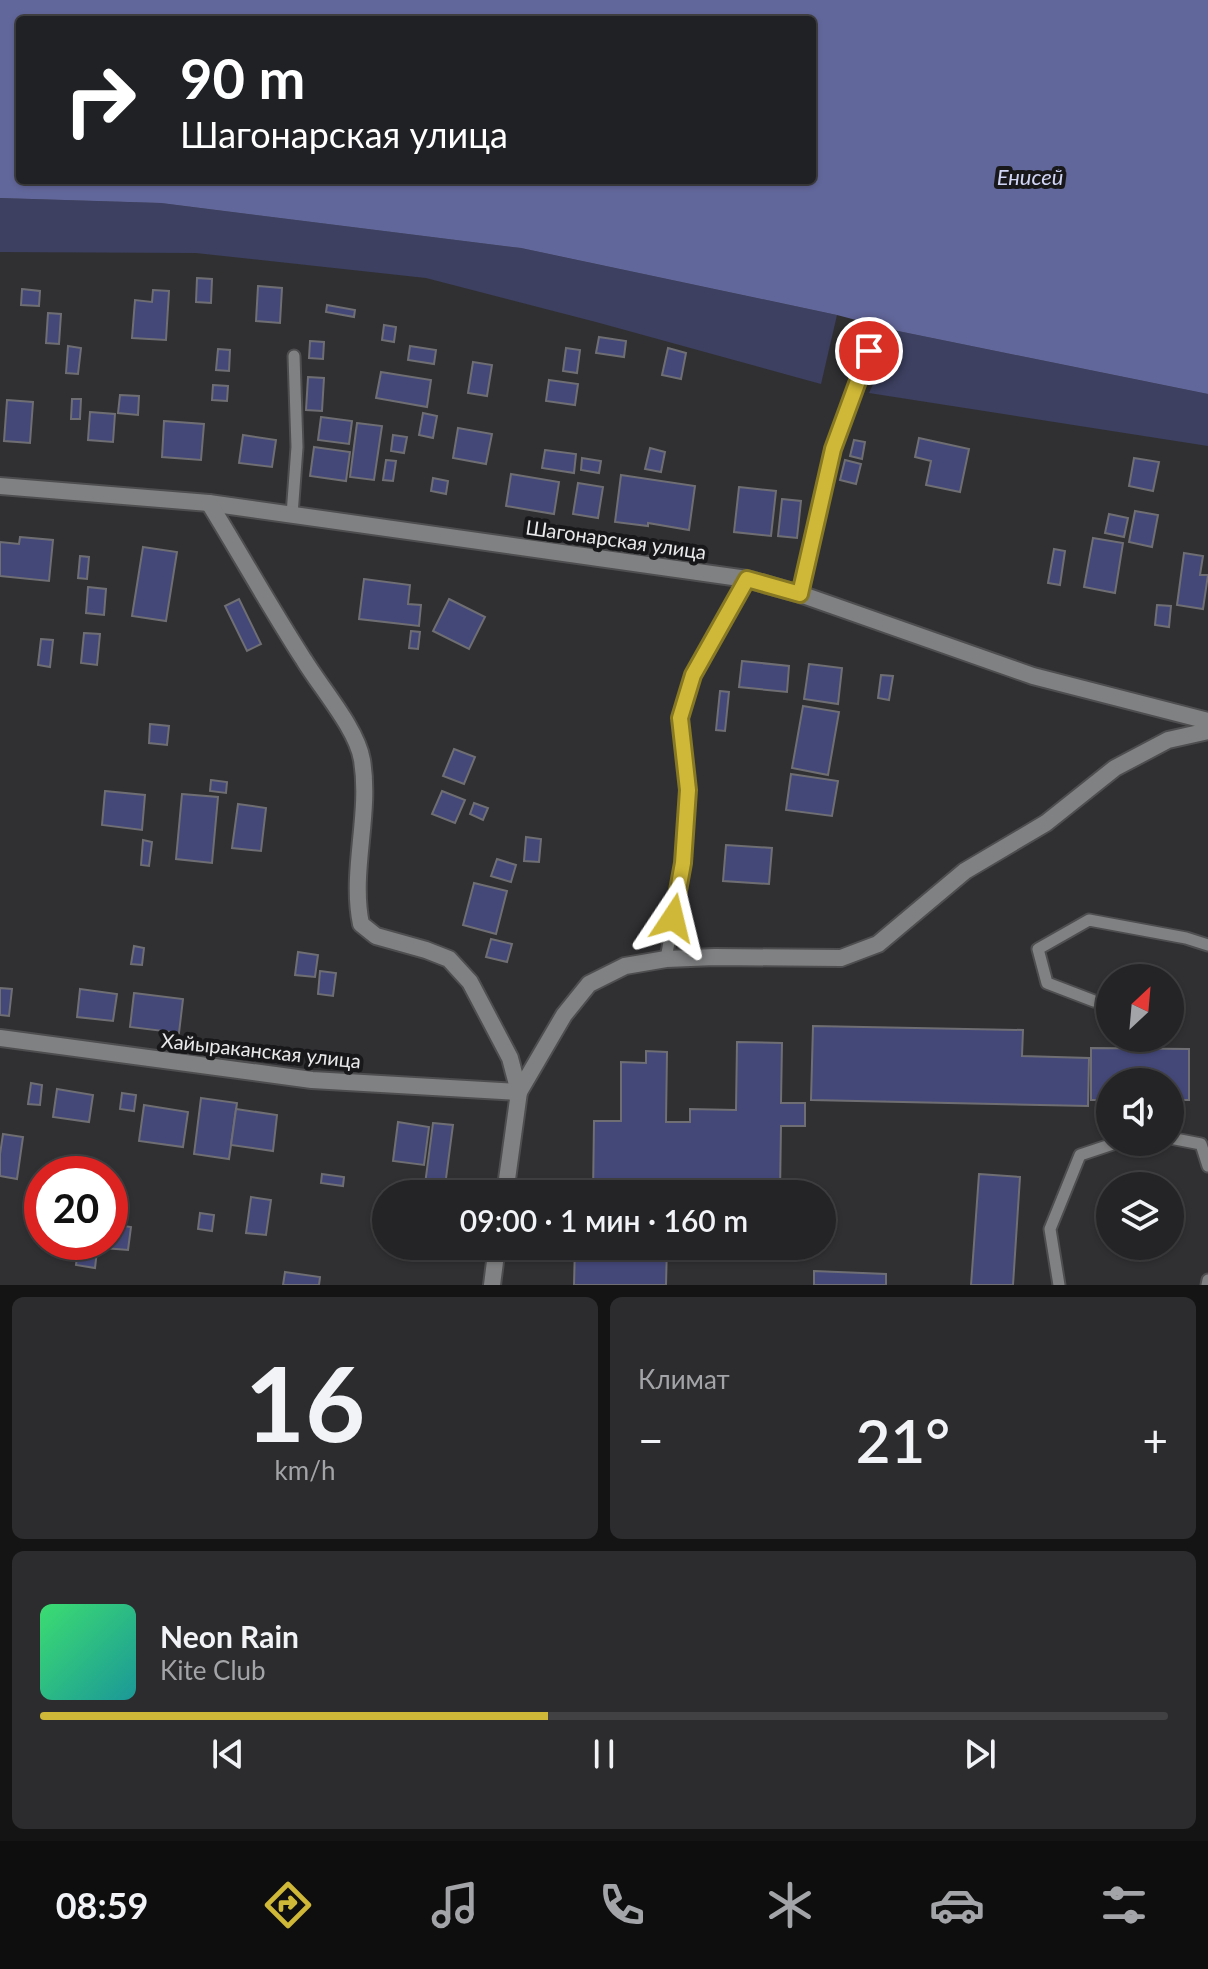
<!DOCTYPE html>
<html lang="ru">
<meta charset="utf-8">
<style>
body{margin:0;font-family:Lato,sans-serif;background:#2c2c2e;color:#f1f3f6;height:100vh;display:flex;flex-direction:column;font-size:30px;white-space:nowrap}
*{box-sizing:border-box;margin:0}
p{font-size:26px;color:#a3a4a7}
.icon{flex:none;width:44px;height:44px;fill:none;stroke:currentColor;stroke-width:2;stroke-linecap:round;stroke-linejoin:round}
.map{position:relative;height:1285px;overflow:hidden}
.details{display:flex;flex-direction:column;gap:12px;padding:12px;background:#141415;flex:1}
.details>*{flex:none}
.hud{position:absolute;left:16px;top:16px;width:800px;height:168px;border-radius:8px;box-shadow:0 2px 6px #0004,0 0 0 2px #414143;background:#202124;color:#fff;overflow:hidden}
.needle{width:52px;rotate:26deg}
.tools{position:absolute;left:1096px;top:964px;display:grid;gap:16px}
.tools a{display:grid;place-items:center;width:88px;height:88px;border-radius:50%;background:#242426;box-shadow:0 2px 6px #0004,0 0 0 2px #414143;font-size:40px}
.speed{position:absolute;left:24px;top:1156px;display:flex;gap:16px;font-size:40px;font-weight:700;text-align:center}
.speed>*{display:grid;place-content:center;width:104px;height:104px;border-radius:50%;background:#242426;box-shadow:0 2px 6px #0004,0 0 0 2px #414143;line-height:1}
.speed .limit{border:12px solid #d22;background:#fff;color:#111}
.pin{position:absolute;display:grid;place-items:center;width:68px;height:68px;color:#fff;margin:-34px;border:4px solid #fff;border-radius:50%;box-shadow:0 2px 8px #0007}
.me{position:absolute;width:88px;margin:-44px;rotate:10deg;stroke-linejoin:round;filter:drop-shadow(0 0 6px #0008)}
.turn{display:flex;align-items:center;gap:28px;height:168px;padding:0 32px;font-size:36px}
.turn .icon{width:104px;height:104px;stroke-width:2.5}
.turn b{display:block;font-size:56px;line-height:68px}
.big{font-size:60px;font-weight:600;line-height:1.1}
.details .tile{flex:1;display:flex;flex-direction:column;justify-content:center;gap:12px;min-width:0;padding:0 28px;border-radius:12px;background:#2c2c2e}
.details .dial{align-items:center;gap:0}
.dial b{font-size:104px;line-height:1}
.song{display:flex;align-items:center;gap:24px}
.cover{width:96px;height:96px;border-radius:12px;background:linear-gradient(135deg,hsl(140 70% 55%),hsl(180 70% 35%))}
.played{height:8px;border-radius:4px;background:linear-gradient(90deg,#cfb837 45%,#414143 45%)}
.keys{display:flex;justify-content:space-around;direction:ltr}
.heat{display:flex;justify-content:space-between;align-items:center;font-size:44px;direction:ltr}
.details .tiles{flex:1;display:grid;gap:12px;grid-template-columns:1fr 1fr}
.tile:last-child{grid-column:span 2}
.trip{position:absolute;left:372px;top:1180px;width:464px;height:80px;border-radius:40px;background:#242426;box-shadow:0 2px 6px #0004,0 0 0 2px #414143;font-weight:600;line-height:80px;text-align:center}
.tab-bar{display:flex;height:128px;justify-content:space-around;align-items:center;background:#0e0e0f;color:#a3a4a7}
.tab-bar .icon{width:56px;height:56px}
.tab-bar .current{color:#cfb837}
.tab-bar b{font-size:36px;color:#f1f3f6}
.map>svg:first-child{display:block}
</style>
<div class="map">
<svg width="1208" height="1285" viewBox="0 0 1208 1285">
<rect width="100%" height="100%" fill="#303033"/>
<g fill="#3d4060">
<polygon points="0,198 161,203 521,248 837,315 821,384 596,322 426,278 196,253 0,252"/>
<polygon points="898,331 1208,394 1208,446 869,393"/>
</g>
<path fill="#62679b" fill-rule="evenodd" d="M0,0H1208V394L898,331L837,315L521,248L161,203L0,198ZM20,20H812V180H20Z"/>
<g fill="#444879" stroke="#6f6f73" stroke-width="2">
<polygon points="197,278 212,279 211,303 196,302"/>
<polygon points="258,286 282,288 280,323 256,321"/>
<polygon points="22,289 40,291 39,306 21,305"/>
<polygon points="153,290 169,291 166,340 132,338 135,300 152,302"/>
<polygon points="327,305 355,310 354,317 326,312"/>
<polygon points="48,313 61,314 59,344 46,343"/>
<polygon points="384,325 396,327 394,342 382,340"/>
<polygon points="599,337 626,341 624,357 596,353"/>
<polygon points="310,341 324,342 323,359 309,358"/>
<polygon points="68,346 81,348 78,374 66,373"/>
<polygon points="410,346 436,350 434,364 408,360"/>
<polygon points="566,348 580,350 577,373 563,371"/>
<polygon points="668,348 686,353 681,379 662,375"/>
<polygon points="218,349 230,350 229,371 216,370"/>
<polygon points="473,362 492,365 487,396 468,393"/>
<polygon points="381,372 431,380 427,407 376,398"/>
<polygon points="308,377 324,378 322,411 306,410"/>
<polygon points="549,380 578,384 575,405 546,401"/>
<polygon points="213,385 228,386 227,401 212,400"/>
<polygon points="120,395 139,396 138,415 118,413"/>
<polygon points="72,399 81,399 80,419 71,419"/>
<polygon points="7,400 33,402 30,443 4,441"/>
<polygon points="90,412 115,414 113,442 88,440"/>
<polygon points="423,413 437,416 433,438 419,435"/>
<polygon points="321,417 352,421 349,444 318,440"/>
<polygon points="164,421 204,424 201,460 162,457"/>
<polygon points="357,423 382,426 374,480 350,477"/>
<polygon points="458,428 492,434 486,464 453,458"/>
<polygon points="243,435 276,440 272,467 239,463"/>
<polygon points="393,435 407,437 404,453 391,451"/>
<polygon points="919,438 969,449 960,492 926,485 931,461 915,457"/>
<polygon points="854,440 865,442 862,459 850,456"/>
<polygon points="314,447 350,452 346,481 310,476"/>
<polygon points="650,448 665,452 661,472 645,469"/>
<polygon points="545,450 576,454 574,473 542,468"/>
<polygon points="582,458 601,461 599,473 581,470"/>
<polygon points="1134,458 1159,462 1153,491 1129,486"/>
<polygon points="386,460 396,461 393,481 383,480"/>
<polygon points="845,460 861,464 856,484 840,480"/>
<polygon points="511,474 559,482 554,514 506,506"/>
<polygon points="621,475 695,486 689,530 648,523 648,526 615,522"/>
<polygon points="433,478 448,481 446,494 431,491"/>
<polygon points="578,483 603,487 598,518 573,514"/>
<polygon points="739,487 776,491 771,536 734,532"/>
<polygon points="782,499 801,501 797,538 778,536"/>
<polygon points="1135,511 1158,515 1152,547 1129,542"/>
<polygon points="1109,514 1128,518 1124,537 1105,533"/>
<polygon points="20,537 53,540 49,581 0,576 0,542 19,544"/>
<polygon points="1093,538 1123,543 1115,593 1084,587"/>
<polygon points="143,547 177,552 166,621 132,616"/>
<polygon points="1054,549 1065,551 1060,585 1048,583"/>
<polygon points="1184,553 1203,556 1200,575 1208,575 1203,609 1177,605"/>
<polygon points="80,556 89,557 87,579 78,578"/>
<polygon points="364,579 410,585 408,604 421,605 419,626 359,619"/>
<polygon points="88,587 106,589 104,615 86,613"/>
<polygon points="239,599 261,644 247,651 225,606"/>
<polygon points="449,599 485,617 469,649 433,631"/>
<polygon points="1157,605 1171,606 1169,627 1155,625"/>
<polygon points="411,631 420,632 418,649 409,648"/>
<polygon points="84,633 100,634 97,665 81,663"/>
<polygon points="41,639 53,640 50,667 38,665"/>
<polygon points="742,661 789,666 787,692 739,687"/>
<polygon points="809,664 842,668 838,704 804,699"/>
<polygon points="881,675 893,676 889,700 878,698"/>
<polygon points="720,691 729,692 725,731 716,730"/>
<polygon points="803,706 839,712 828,775 792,768"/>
<polygon points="150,724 169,726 167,745 149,743"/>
<polygon points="454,749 475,757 464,784 443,776"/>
<polygon points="791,774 838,781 832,816 786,810"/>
<polygon points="211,780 227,782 226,793 210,791"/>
<polygon points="105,791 145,795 142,830 102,825"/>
<polygon points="442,791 465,800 455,823 432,814"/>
<polygon points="182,794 218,797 212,863 176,859"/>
<polygon points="474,803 488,808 483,820 470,814"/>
<polygon points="238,804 266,808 261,851 232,848"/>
<polygon points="526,837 541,839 539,862 524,861"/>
<polygon points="143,840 152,842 149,866 141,865"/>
<polygon points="726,845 772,848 769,884 723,881"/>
<polygon points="497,859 516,865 511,882 491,876"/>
<polygon points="474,883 507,891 496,934 463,925"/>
<polygon points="491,939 512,944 507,962 486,957"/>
<polygon points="134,946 144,948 142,965 131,964"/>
<polygon points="298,952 318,955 315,977 295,975"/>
<polygon points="320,971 336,973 333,996 318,994"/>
<polygon points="0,988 12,989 9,1016 0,1015"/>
<polygon points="80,989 117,994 113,1021 77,1017"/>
<polygon points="134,993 183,999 179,1033 130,1027"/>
<polygon points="813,1026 1023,1030 1022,1056 1089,1058 1088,1106 811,1100"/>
<polygon points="737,1042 782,1043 781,1103 805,1103 805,1126 781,1126 780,1194 593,1194 594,1121 621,1121 621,1062 646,1063 646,1051 667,1052 666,1122 690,1122 690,1109 736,1110"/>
<polygon points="1091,1048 1189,1049 1189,1100 1170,1100 1170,1082 1110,1082 1110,1100 1091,1100"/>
<polygon points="31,1083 42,1085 40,1105 28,1104"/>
<polygon points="57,1089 93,1095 89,1122 53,1117"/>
<polygon points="122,1093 136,1095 134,1111 120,1109"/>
<polygon points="201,1098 237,1103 229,1159 194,1154"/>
<polygon points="144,1105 188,1112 183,1147 139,1141"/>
<polygon points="236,1109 277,1115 273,1151 231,1145"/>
<polygon points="398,1122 429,1127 424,1165 393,1161"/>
<polygon points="433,1123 453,1125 444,1194 424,1192"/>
<polygon points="3,1134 23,1137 17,1179 0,1176 0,1154"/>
<polygon points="322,1174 344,1177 343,1186 321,1183"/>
<polygon points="979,1174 1020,1177 1013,1285 971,1285"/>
<polygon points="251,1197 271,1200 266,1235 246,1233"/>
<polygon points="116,1198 127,1200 125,1216 114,1215"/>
<polygon points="200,1213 214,1215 212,1231 198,1229"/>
<polygon points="110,1224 131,1227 128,1250 104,1248 105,1242 110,1242"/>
<polygon points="79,1242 98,1242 95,1268 76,1265"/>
<polygon points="575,1246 667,1246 666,1285 574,1285"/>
<polygon points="814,1271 886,1274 886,1285 814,1285"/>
<polygon points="285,1272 320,1277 319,1285 283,1285"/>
</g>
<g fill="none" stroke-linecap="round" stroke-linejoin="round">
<g stroke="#4e4e50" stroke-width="15">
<g id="service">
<polyline points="292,515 297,447 294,356"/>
<polyline points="800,594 833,449 869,351"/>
<polyline points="666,959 683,863 688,790 680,718 693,675 747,579"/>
<polyline points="1094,1001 1047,983 1038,949 1089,920 1186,938 1208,945"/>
<polyline points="1170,1138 1201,1144 1208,1166"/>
<polyline points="1059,1285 1050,1229 1080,1155 1119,1142"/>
<polyline points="1207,1285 1208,1280"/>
</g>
</g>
<g stroke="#4e4e50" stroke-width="20">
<g id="minor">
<polyline points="0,486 209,503 747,579 800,594 1033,676 1208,721"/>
<path d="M209,503C241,555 271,609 304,660C321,688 357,729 362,760C371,815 350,871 361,924L376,936L426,950L449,959L470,982L510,1058L519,1092L505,1194"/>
<polyline points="0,1038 312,1080 519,1092 564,1015 589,984 625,966 666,959 715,957 841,958 878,944 965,871 1046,823 1115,768 1168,740 1208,731"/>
<polyline points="492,1285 497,1246"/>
</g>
</g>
<use href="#service" stroke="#808182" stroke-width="11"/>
<use href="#minor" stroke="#808182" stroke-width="16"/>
</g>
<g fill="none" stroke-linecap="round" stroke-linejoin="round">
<g stroke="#877824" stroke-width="20">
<polyline id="route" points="673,918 683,863 688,790 680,718 693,675 747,579 800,594 833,449 869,351"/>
</g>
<use href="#route" stroke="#cfb837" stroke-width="14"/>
</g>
<g text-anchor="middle" stroke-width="8" stroke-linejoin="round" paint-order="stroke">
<g font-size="20" fill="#e9e9eb" stroke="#18181a">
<text transform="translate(616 540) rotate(8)" y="7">Шагонарская улица</text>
<text transform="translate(261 1051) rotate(6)" y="7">Хайыраканская улица</text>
</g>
<g font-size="22" font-style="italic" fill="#d0d4f5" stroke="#18181a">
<text x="1030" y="185">Енисей</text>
</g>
</g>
</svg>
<div class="tools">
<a><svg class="needle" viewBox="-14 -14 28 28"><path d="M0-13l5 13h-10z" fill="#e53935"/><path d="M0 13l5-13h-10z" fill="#a3a4a7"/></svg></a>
<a><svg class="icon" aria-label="sound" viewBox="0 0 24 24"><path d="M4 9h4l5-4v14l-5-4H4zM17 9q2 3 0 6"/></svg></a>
<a><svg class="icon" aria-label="layers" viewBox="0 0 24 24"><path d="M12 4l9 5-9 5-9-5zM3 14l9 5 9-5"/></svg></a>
</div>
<div class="speed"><div class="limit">20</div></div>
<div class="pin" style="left:869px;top:351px;background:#d93025"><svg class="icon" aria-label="arrive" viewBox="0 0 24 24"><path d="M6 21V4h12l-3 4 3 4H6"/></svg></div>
<svg class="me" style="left:673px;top:918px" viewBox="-20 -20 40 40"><path d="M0-17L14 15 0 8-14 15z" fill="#cfb837" stroke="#fff" stroke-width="4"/></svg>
<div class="trip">09:00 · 1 мин · 160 m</div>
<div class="hud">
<div class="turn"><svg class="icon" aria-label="right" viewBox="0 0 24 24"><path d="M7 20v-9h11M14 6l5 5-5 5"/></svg><div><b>90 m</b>Шагонарская улица</div></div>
</div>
</div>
<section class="details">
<div class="tiles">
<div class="tile dial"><b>16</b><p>km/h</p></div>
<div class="tile"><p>Климат</p>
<div class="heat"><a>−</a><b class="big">21°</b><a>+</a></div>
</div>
<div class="tile">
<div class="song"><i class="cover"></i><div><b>Neon Rain</b><p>Kite Club</p></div></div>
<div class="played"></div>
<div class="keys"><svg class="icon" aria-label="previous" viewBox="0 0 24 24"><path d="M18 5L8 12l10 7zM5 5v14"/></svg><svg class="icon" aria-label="pause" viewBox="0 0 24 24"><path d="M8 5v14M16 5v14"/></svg><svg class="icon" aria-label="next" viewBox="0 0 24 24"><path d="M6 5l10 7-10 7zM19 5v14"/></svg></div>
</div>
</div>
</section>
<nav class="tab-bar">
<b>08:59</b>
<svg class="icon current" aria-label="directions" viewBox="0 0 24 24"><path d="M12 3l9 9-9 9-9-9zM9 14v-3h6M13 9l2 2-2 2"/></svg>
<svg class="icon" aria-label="music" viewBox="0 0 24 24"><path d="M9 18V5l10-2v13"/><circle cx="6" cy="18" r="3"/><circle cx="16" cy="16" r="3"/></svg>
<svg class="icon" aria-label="phone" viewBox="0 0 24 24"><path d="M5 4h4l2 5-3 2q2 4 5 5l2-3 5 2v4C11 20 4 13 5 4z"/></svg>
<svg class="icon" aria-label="climate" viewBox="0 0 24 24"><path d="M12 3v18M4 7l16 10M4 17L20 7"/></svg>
<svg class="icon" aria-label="car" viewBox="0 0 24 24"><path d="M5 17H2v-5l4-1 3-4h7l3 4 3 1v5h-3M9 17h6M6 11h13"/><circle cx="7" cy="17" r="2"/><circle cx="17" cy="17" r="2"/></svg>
<svg class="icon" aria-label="filters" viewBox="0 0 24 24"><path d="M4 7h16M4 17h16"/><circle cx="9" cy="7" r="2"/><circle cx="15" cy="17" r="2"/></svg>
</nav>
